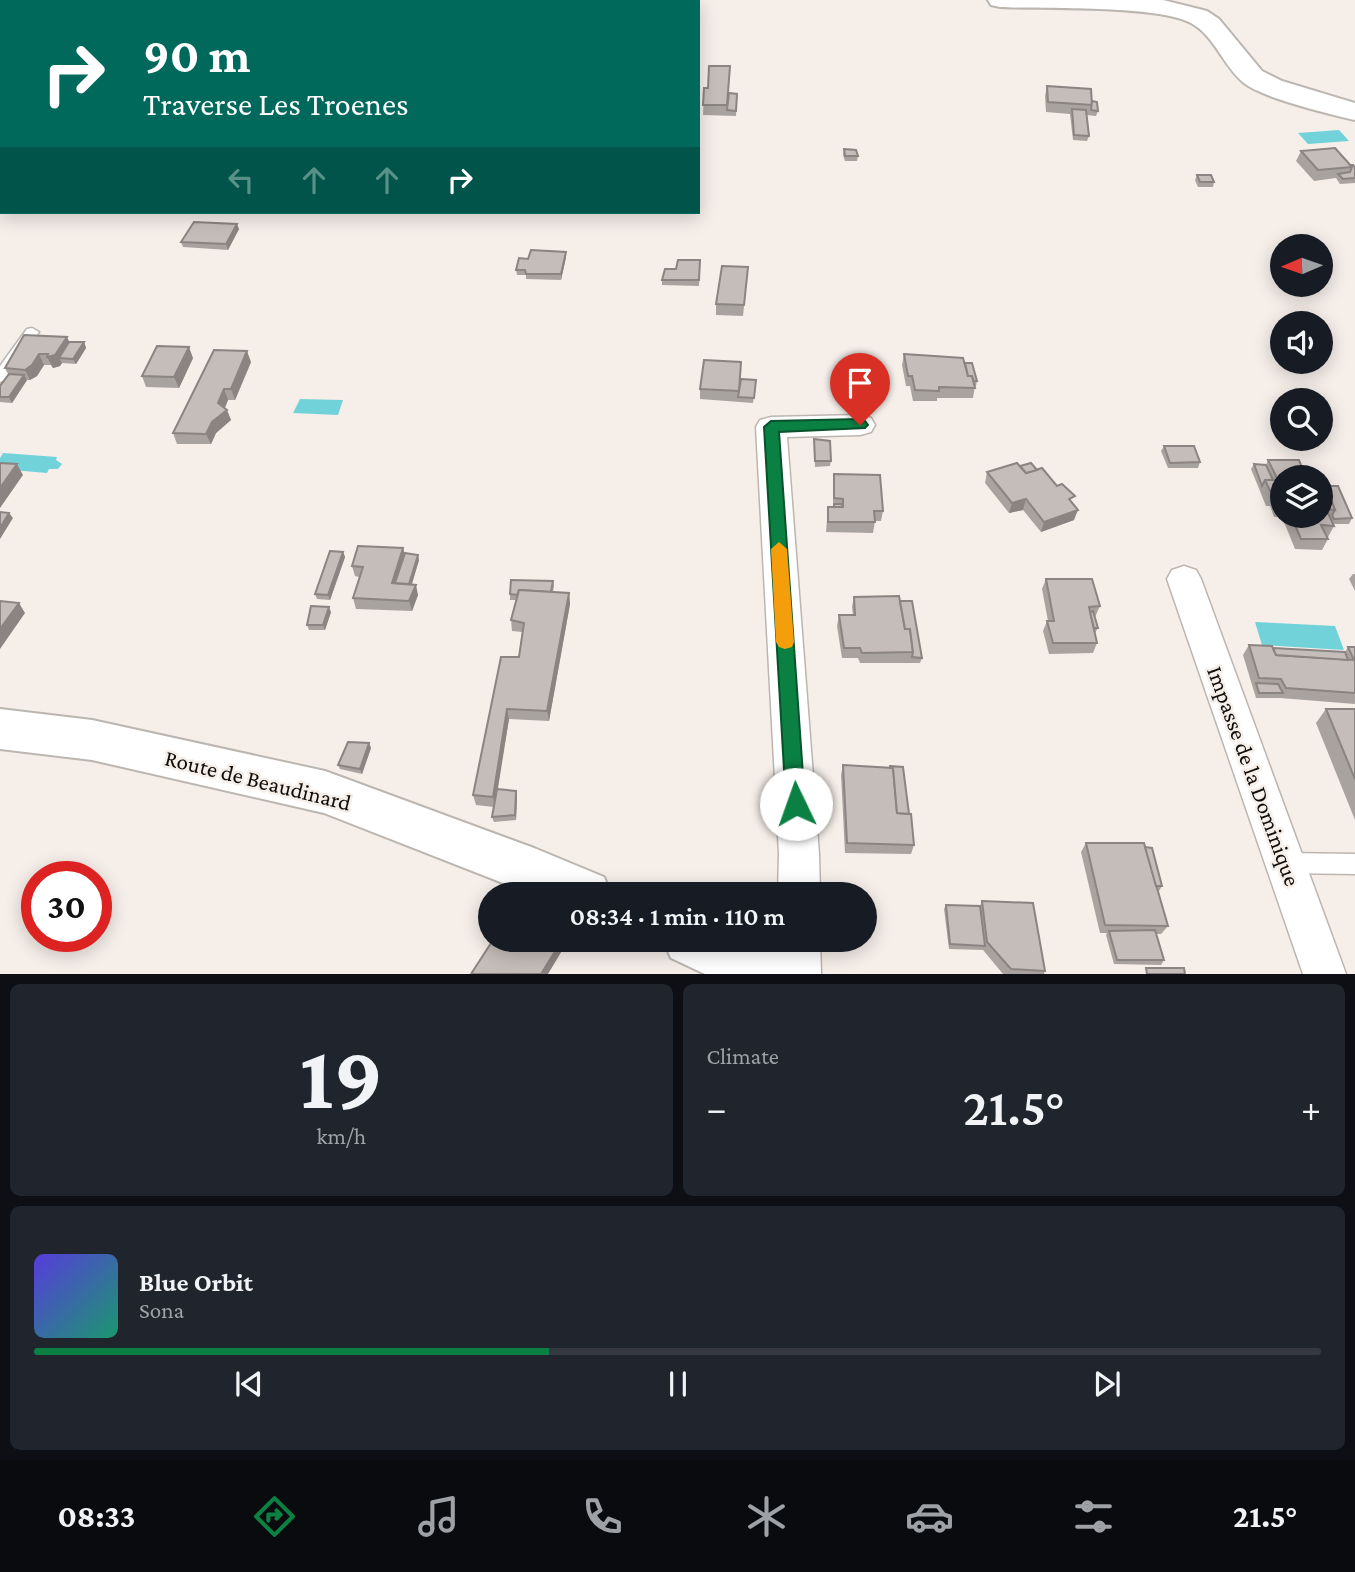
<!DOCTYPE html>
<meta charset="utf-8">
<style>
body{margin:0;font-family:"Crimson Pro",serif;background:#20242c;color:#f1f3f6;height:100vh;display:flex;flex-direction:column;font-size:26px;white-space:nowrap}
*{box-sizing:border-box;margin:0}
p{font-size:23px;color:#9ea1a6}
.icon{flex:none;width:38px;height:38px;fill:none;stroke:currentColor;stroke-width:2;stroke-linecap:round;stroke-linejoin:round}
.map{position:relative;height:974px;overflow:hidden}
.details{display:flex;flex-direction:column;gap:10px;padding:10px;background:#0d0f14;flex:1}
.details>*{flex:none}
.banner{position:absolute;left:0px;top:0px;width:700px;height:214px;box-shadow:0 4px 18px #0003;background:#00695c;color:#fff;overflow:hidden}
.needle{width:46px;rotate:268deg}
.buttons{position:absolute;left:1270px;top:234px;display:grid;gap:14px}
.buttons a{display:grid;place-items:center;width:63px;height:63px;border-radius:50%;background:#171b24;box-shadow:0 4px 18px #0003;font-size:35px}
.speed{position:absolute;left:21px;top:861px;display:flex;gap:14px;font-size:35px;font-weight:700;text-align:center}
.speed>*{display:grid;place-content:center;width:91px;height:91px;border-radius:50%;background:#171b24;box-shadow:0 4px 18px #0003;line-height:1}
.speed .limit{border:10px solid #d22;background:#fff;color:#111}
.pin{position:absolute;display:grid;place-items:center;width:60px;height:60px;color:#fff;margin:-72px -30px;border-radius:50% 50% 50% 0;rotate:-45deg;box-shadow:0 0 7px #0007}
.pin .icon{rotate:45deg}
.me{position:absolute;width:77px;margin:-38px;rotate:357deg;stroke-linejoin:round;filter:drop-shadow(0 0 5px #0008)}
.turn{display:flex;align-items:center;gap:24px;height:147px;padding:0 28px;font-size:32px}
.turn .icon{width:91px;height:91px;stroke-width:2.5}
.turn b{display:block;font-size:49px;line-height:60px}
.lanes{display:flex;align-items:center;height:66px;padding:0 28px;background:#0003;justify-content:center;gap:35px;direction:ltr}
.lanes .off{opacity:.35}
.big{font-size:52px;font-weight:600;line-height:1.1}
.details .widget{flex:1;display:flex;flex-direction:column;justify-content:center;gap:10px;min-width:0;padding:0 24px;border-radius:10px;background:#20242c}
.details .dial{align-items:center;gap:0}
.dial b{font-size:91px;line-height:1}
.song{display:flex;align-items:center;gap:21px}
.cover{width:84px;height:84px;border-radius:10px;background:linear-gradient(135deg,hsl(250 70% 55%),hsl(160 70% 35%))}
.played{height:7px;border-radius:4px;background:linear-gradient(90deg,#0b8043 40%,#363941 40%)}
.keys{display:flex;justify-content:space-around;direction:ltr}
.heat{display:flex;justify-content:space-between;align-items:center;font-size:38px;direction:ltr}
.details .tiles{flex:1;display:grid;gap:10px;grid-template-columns:1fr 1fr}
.widget:last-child{grid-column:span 2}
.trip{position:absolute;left:478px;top:882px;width:399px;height:70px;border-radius:35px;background:#171b24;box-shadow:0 4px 18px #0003;font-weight:600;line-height:70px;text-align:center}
.dock{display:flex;height:112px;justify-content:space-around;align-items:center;background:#090b0e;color:#9ea1a6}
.dock .icon{width:49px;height:49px}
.dock .selected{color:#0b8043}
.dock b{font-size:32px;color:#f1f3f6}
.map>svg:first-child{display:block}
</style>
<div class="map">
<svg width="1355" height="974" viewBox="0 0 1355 974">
<rect width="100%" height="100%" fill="#f5eee9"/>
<g fill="#72d2d9">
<polygon points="1339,130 1349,141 1308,144 1298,133"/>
<polygon points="300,399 343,400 338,415 293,413"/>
<polygon points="3,453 57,457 56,460 62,464 58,469 49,469 47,473 0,469 0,458"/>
<polygon points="1255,622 1335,626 1344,650 1262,645"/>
</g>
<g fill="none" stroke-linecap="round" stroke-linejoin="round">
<g stroke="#bcb6b1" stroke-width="3">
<g id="lane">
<polygon points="32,328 39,332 5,380 0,382 0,366 27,329"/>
<polygon points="1285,853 1355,854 1355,874 1285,873 1278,870 1275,863 1278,856"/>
</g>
</g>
<g stroke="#bcb6b1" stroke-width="3">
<g id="street">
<polygon points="860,415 871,418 875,425 871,432 860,435 787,437 819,854 820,894 778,894 779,854 756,427 760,420 771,417"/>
<polygon points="1184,566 1196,570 1201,579 1346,974 1303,974 1167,579 1172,570"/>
<polygon points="778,940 820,940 821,974 777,974"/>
</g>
</g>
<g stroke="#bcb6b1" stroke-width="4">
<g id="secondary">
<path d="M988,0H1163L1207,11L1219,19L1262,71L1282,81L1355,103V120C1329,114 1263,98 1244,83C1223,66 1215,36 1191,23C1159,5 1042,9 1000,7L991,5Z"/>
<polygon points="0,709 92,720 325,771 534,848 604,877 611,894 531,894 324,813 92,760 0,749"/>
<polygon points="663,940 748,940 784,955 791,974 705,974 671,958"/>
</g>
</g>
<use href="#lane" fill="#fff" fill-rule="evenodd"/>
<use href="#street" fill="#fff" fill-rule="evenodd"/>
<use href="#secondary" fill="#fff" fill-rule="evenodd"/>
</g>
<g fill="#a9a3a0">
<polygon points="730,66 727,107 737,94 736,116 703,115 704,88 708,88"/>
<polygon points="1047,86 1092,101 1098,111 1096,116 1086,115 1089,136 1087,141 1073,140 1070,114 1046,112 1045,96"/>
<polygon points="844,149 858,156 857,161 845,161 843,155"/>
<polygon points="1301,151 1355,167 1355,183 1340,184 1336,178 1314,181 1296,161"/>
<polygon points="1197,175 1214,182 1213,187 1198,187 1195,180"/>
<polygon points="239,229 228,250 183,247 181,242"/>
<polygon points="566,252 566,257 561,280 526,279 526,275 517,275 516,270 528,259"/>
<polygon points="700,260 699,286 662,285 662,280"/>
<polygon points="748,267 743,316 716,315 716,304"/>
<polygon points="69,342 84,342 86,348 76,364 62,363 60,366 53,368 51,365 44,365 37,376 30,380 27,380 12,403 0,402 0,386 8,374 5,368"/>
<polygon points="904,354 965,363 977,381 976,386 975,386 973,398 937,398 937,401 913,401 910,386 906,386 902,365"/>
<polygon points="193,358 179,388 146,387 142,376"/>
<polygon points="251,362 235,400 228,400 225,408 231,420 216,433 211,444 177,444 173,433"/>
<polygon points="741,362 739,395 756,380 753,403 700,399 700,389"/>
<polygon points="814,439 831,461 830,466 815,467"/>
<polygon points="1164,446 1200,462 1198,468 1168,468 1161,451"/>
<polygon points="1268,460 1283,478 1283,516 1321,516 1321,486 1352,518 1349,524 1333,524 1334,526 1328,537 1328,539 1322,550 1295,549 1282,517 1274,517 1270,506 1266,506 1251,469 1254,464 1266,465"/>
<polygon points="1020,466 1072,503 1074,520 1041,532 1023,510 1009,513 985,483 987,472"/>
<polygon points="834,474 883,511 881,521 875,521 873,533 826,532 828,507 833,507 833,484"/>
<polygon points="343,552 345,557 330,600 317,599 315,594"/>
<polygon points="405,553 419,560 412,584 418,595 412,611 356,609 353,598 359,577 355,576 352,566"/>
<polygon points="1353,574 1355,574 1355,591 1349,579"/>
<polygon points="1046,579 1100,606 1095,617 1098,628 1095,633 1097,643 1093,653 1049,654 1043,631 1047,621 1048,621 1042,589"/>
<polygon points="553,581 554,586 553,592 569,593 570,604 549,721 509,719 497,789 517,795 516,820 494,822 492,817 494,807 476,805 473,795 519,657 522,632 512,631 511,620 516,600 510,600 510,594"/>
<polygon points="854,597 900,601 922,658 920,663 860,663 858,658 842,658 837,626 839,615 853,615 852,607"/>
<polygon points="331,612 325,630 309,630 307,625"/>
<polygon points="1249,645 1273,648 1345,652 1348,647 1355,647 1355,704 1280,698 1256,698 1243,655"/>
<polygon points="1326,709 1355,709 1355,820 1316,723"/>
<polygon points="369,743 371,748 362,774 340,769 338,765"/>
<polygon points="843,765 889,768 890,766 914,845 911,854 845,853 841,775"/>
<polygon points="1086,843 1145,847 1162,886 1159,891 1157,891 1168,926 1161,934 1156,934 1164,960 1161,965 1114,964 1106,935 1107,933 1100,933 1081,852"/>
<polygon points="982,901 1045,971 1044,974 1003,974 983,950 949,949 944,909 946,905 980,906"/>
</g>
<g fill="#8a8482">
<polygon points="237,224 239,229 228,250 226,244"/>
<polygon points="566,252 566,257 561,280 561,274"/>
<polygon points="67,337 72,347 59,358 62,363 60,366 53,368 47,357"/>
<polygon points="84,342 86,348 76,364 73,359"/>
<polygon points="189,347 193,358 179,388 174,377"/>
<polygon points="247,351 251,362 235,400 231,389"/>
<polygon points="39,354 44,365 37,376 30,380 25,370"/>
<polygon points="24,375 27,380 12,403 9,397"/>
<polygon points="224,389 228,400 222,414 218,403"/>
<polygon points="227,410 231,420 216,433 211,444 206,434 212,422"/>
<polygon points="17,464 23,475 0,508 0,488"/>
<polygon points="1026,499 1023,510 1009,513 1012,503"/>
<polygon points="1078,510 1074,520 1041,532 1044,522"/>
<polygon points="9,513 13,518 0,539 0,528"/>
<polygon points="403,548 406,558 396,588 392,583"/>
<polygon points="343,552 345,557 330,600 328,595"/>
<polygon points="418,555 419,560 409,593 408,588"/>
<polygon points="416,585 418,595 412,611 409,601"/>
<polygon points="569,593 570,604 549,721 547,711"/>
<polygon points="19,603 25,613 0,649 0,629"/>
<polygon points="329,607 331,612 325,630 323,625"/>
<polygon points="507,709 509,719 495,807 493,797"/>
<polygon points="369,743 371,748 362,774 360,769"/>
<polygon points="516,791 517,795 516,820 515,815"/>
<polygon points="562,940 565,940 566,944 548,974 541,974"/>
</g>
<g fill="#c5bdba" stroke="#8a8482" stroke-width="2">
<polygon points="411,0 449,0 448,2 411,2"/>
<polygon points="490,0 510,0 509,2 489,2"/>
<polygon points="709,66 730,66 727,105 703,105 704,88 708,88"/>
<polygon points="1047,86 1091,89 1092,105 1048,102"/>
<polygon points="729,93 737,94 736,111 727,110"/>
<polygon points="1092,101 1097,102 1098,111 1091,110"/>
<polygon points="1072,109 1086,110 1089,136 1074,135"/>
<polygon points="1335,148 1352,167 1318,170 1301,151"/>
<polygon points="844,149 856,150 858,156 845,156"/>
<polygon points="1350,165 1353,165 1355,167 1355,178 1343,179 1338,174 1350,172 1352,167"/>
<polygon points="1197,175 1211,175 1214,182 1200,182"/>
<polygon points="194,222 237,224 226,244 181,242"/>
<polygon points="531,250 566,252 561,274 526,274 525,270 516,270 519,258 528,259"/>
<polygon points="678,260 700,260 699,280 662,280 665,269 676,269"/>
<polygon points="722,266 748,267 744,305 716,304"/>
<polygon points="24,335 67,337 55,355 47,357 48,354 39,354 32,365 25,370 5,368"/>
<polygon points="69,342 84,342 73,359 59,358"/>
<polygon points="157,346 189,347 174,377 142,376"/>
<polygon points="214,350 247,351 231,389 224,389 218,403 227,410 212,422 206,434 173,433"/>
<polygon points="904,354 963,358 968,376 972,376 975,388 939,387 939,391 915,390 912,376 908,376"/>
<polygon points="704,360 741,362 739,391 700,389"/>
<polygon points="965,363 972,363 977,381 974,381 972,376 968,376"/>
<polygon points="9,374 24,375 9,397 0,397 0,386"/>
<polygon points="741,379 756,380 754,398 738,397"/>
<polygon points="814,439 830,441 831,461 815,461"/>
<polygon points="1164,446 1194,446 1200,462 1170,463"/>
<polygon points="1268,460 1299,460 1306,478 1283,478 1283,495 1272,495 1265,480 1278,480"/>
<polygon points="0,463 17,464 0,488"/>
<polygon points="1017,463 1026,473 1042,468 1057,486 1062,484 1075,496 1069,499 1078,510 1044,522 1026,499 1012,503 987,472"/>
<polygon points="1031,463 1037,470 1026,473 1020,466"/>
<polygon points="1254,464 1266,465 1273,480 1265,480 1262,486"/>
<polygon points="834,474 880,475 883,511 874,511 875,522 828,522 828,507 843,507 843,499 834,498"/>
<polygon points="1321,486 1338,486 1352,518 1334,519 1332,515 1335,510 1329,496 1321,495"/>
<polygon points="1321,495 1329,496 1335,510 1326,509 1334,526 1321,525 1328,539 1301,539 1291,516 1321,516"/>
<polygon points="1273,500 1282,500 1283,511 1277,511"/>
<rect x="834" y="504" width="8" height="3"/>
<polygon points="0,512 9,513 0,528"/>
<polygon points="358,546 403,548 392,583 416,585 409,601 353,598 363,567 352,566"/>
<polygon points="330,551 343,552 328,595 315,594"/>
<polygon points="405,553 418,555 409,584 395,583"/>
<polygon points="1046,579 1092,579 1100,606 1089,607 1097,643 1053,643 1047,621 1054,621"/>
<polygon points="511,580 553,581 551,592 519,590 517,595 510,594"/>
<polygon points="519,590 569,593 547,711 507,709 493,797 473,795 501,657 519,657 524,623 511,620"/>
<polygon points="899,596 905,629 910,629 913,652 862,653 860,648 844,648 839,615 855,615 854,597"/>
<polygon points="0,601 19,603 0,629"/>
<polygon points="900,601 912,601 922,658 912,657 913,652 910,629 905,629"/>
<polygon points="311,606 329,607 323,625 307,625"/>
<polygon points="1093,611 1098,628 1094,628 1090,612"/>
<polygon points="1249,645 1272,646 1276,655 1354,660 1348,647 1355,647 1355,693 1286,688 1281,679 1259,678"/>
<polygon points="1273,648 1345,652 1348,660 1276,655"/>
<polygon points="1256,683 1278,684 1283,693 1259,693"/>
<polygon points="1326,709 1355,709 1355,779"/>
<polygon points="348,742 369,743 360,769 338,765"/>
<polygon points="843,765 893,768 897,813 911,814 914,845 847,843"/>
<polygon points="890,766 903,767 909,814 897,813 893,768 890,768"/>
<polygon points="497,789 516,791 515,815 492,817"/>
<polygon points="1086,843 1144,843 1168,926 1105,925"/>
<polygon points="1145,847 1152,848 1162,886 1156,886"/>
<polygon points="982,901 1033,903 1045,971 1011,969 987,942"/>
<polygon points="946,905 980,906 985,946 950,944"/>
<polygon points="1155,930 1164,960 1117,960 1109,931"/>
<polygon points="493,940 562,940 541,974 471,974"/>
<polygon points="1146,968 1184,968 1185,974 1147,974"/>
</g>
<polygon fill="#0b8043" stroke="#07532c" stroke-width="2" points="860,419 865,421 868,425 865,428 779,432 805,804 803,810 796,813 789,810 786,804 764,427 771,421"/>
<polygon fill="#f59e0b" points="779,542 787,549 794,642 792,647 785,649 779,647 776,642 771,549"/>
<g text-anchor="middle" stroke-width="5" stroke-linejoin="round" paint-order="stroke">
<g font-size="23" fill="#0f0d0b" stroke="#f5eee9">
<text transform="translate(1254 776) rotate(70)" y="8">Impasse de la Dominique</text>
<text transform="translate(258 780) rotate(14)" y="8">Route de Beaudinard</text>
</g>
</g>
</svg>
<div class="buttons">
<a><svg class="needle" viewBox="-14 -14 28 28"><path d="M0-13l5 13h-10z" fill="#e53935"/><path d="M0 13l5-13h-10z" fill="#9ea1a6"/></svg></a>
<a><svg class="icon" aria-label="sound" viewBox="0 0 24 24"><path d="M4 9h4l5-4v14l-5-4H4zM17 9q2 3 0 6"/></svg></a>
<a><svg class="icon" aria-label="search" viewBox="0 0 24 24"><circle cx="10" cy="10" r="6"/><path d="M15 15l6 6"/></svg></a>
<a><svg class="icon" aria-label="layers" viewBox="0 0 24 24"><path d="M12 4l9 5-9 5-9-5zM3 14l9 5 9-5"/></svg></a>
</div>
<div class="speed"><div class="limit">30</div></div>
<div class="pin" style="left:860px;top:425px;background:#d93025"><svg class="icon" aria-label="arrive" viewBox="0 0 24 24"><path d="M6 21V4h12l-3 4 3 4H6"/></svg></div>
<svg class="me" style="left:796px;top:804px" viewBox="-20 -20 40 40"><circle r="19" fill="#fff"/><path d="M0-13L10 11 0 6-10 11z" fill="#0b8043"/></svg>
<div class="trip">08:34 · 1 min · 110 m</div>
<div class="banner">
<div class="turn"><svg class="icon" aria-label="right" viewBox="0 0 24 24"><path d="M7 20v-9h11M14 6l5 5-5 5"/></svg><div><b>90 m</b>Traverse Les Troenes</div></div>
<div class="lanes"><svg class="icon off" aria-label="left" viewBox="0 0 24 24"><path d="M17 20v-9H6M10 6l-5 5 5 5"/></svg><svg class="icon off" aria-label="ahead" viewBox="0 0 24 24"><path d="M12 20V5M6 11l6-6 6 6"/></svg><svg class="icon off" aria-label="ahead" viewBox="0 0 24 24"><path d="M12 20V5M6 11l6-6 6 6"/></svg><svg class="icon" aria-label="right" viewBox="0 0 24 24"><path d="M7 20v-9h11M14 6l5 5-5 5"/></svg></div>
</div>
</div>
<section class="details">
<div class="tiles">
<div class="widget dial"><b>19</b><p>km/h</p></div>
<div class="widget"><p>Climate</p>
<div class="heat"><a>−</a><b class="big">21.5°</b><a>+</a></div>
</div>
<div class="widget">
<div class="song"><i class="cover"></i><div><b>Blue Orbit</b><p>Sona</p></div></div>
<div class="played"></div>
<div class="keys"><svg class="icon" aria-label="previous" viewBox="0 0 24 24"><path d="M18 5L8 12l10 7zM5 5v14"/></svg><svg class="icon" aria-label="pause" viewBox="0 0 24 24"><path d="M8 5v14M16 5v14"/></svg><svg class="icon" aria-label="next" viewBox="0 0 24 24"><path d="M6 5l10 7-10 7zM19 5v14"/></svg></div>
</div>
</div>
</section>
<nav class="dock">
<b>08:33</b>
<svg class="icon selected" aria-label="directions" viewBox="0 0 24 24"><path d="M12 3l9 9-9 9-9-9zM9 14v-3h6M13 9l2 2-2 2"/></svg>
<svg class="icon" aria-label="music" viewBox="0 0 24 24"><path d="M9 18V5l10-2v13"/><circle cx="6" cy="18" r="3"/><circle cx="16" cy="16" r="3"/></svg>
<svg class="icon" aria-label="phone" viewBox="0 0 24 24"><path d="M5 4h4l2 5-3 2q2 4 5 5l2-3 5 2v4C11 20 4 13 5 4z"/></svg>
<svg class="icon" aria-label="climate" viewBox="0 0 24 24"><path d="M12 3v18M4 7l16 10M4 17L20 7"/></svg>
<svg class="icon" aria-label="car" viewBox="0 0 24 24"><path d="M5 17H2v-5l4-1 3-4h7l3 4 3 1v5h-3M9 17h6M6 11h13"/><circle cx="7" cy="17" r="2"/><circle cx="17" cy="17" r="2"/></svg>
<svg class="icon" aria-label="filters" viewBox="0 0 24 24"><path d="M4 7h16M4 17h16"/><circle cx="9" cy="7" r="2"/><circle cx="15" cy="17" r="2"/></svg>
<b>21.5°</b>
</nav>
